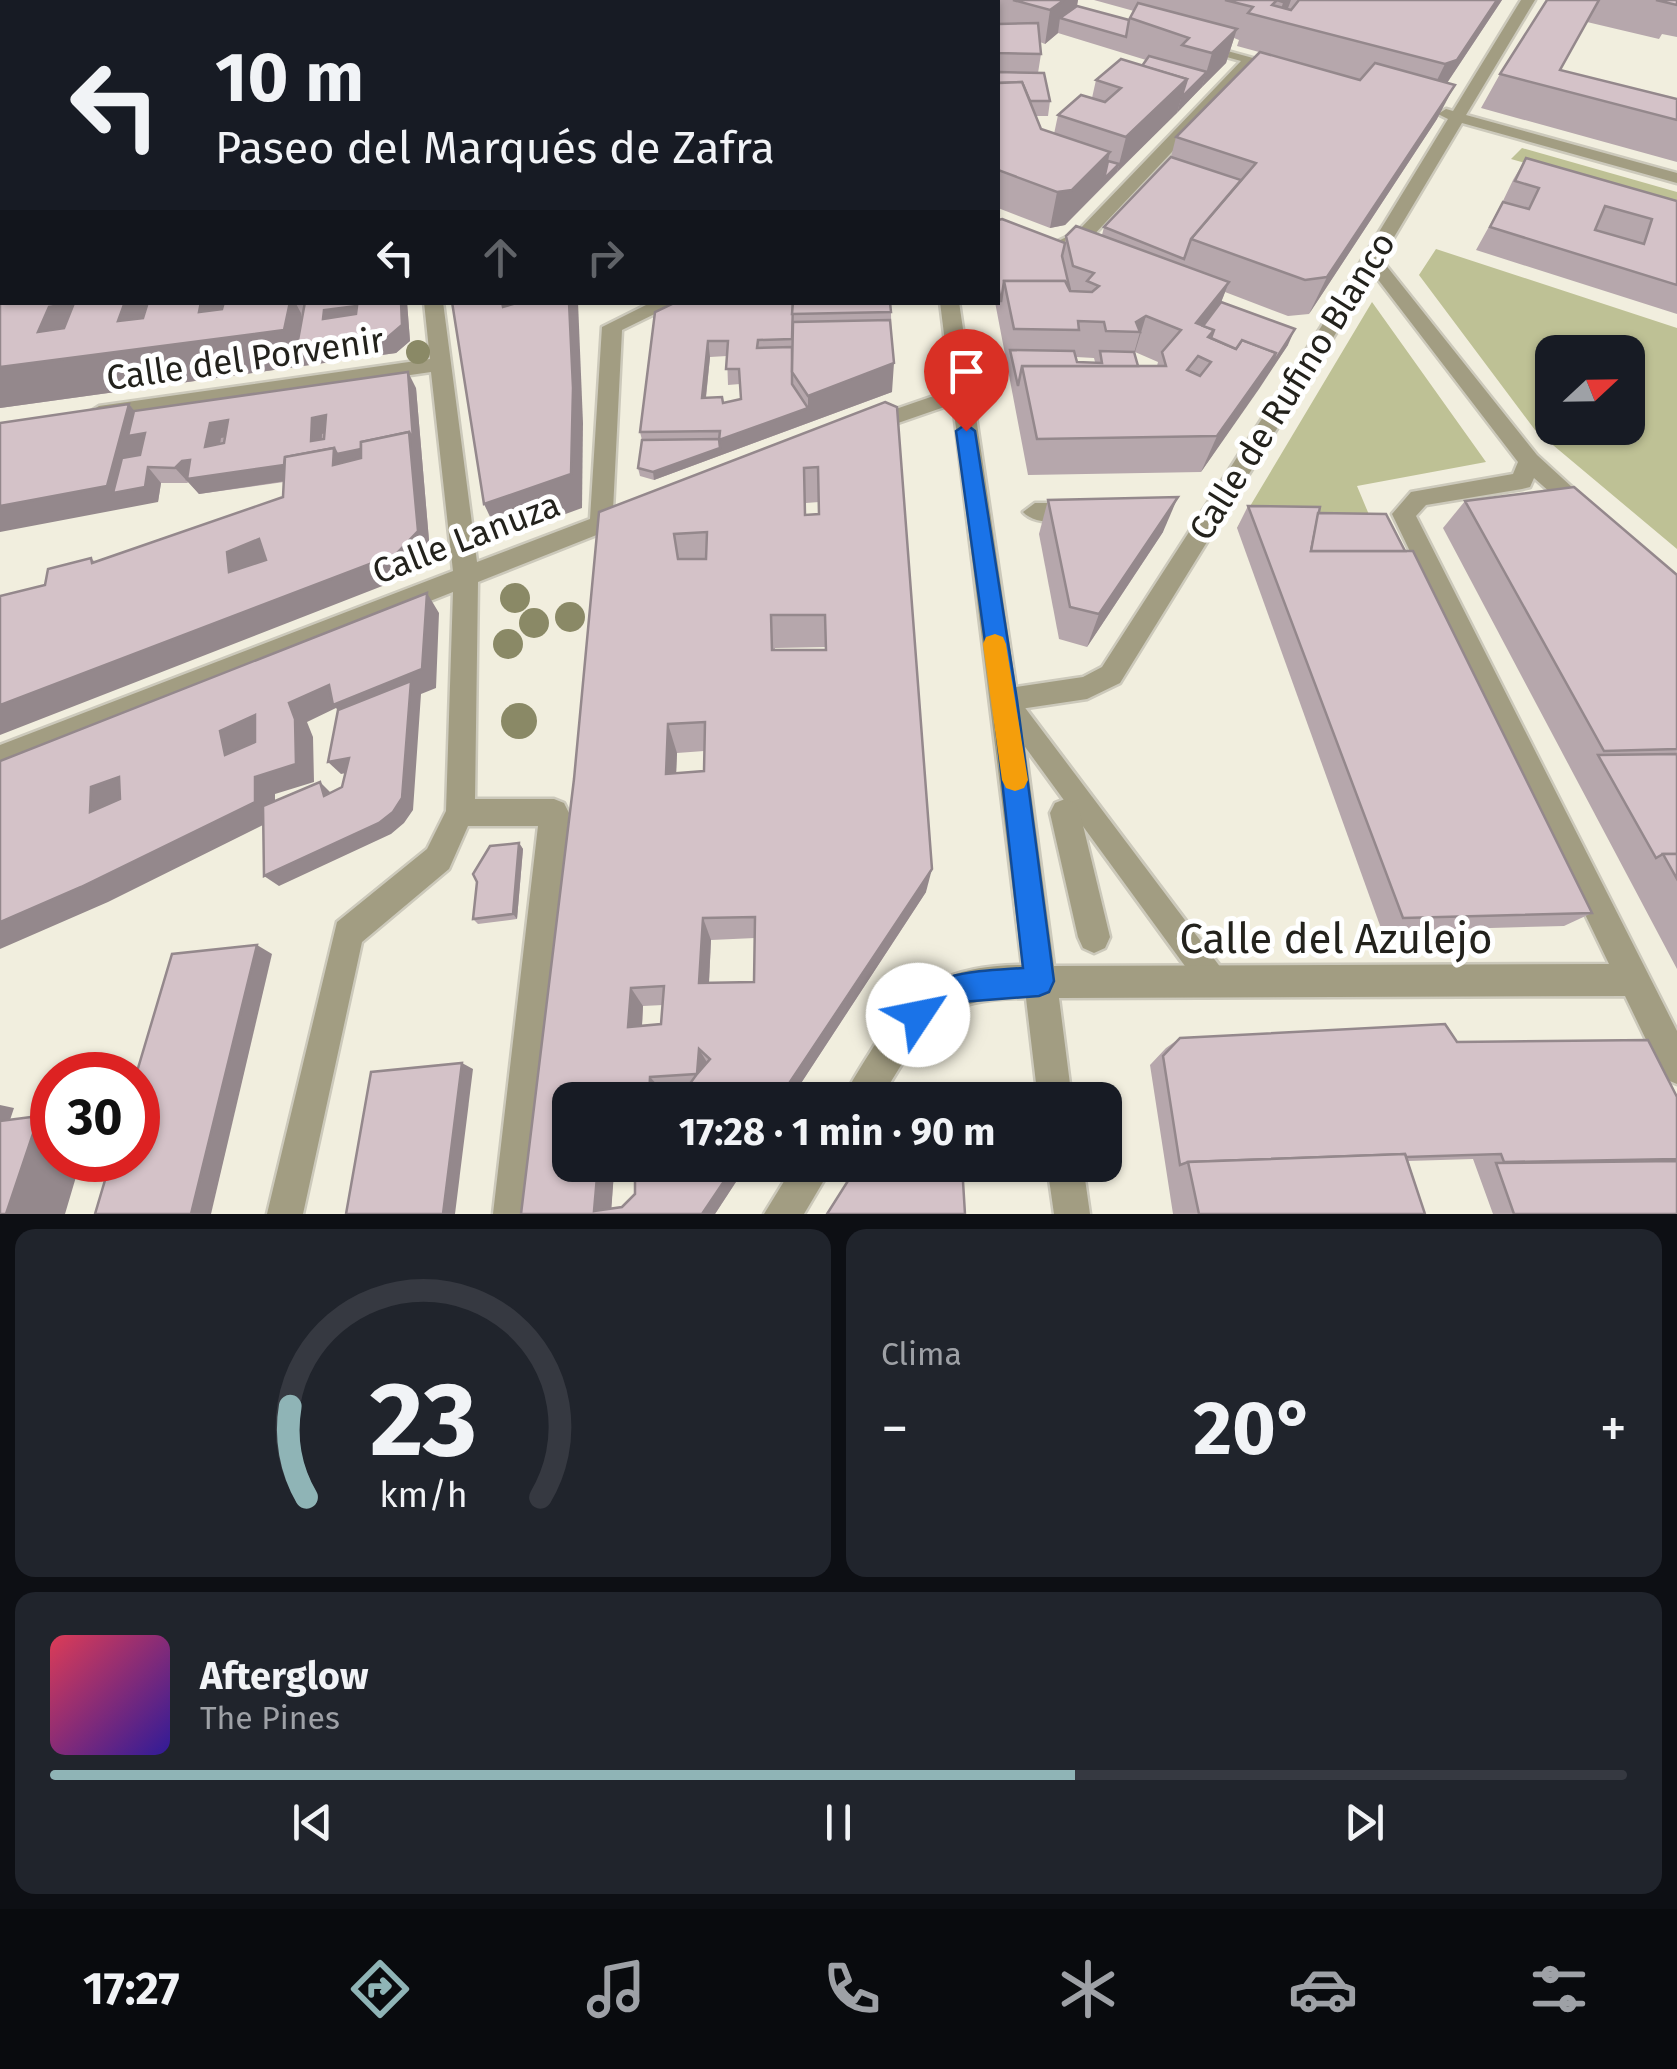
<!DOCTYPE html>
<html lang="es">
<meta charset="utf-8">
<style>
body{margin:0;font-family:"Fira Sans",sans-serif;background:#20242c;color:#f1f3f6;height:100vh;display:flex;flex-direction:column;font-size:38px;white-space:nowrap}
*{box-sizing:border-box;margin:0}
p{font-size:32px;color:#9ea1a6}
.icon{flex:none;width:55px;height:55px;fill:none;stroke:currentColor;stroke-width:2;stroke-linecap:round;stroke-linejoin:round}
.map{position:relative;height:1214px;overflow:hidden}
.side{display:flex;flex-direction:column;gap:15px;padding:15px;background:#0d0f14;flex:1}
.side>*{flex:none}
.top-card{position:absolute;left:0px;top:0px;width:1000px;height:305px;box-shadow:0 2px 8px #0004;background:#171b24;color:#f1f3f6;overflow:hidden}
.needle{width:65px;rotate:68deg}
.buttons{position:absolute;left:1535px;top:335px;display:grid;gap:20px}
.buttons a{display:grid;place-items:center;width:110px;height:110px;border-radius:20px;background:#171b24;box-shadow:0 2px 8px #0004;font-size:50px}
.speed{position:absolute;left:30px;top:1052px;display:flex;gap:20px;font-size:50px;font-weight:700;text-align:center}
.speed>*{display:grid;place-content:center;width:130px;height:130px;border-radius:50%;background:#171b24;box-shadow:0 2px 8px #0004;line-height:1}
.speed .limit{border:15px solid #d22;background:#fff;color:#111}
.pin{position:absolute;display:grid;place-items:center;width:85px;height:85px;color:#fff;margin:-102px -42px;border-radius:50% 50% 50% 0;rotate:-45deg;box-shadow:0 0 10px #0007}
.pin .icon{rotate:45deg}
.me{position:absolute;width:110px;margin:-55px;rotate:56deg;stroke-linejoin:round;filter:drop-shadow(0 0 8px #0008)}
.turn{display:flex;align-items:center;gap:35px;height:210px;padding:0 50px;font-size:45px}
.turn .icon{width:130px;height:130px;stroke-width:2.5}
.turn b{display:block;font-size:70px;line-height:85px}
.lanes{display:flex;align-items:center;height:95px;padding:0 50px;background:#0003;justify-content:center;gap:50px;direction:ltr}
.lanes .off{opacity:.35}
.big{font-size:75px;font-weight:700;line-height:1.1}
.side .card{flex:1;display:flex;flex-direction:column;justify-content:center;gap:15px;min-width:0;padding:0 35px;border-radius:20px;background:#20242c}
.side .dial{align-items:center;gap:0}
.dial svg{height:260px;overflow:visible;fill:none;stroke:#363941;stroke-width:7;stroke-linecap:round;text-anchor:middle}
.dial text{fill:#f1f3f6;stroke:none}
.song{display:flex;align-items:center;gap:30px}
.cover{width:120px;height:120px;border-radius:15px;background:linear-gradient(135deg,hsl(350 70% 55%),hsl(250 70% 35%))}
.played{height:10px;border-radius:5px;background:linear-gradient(90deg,#8fb4b6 65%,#363941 65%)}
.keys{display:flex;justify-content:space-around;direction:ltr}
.heat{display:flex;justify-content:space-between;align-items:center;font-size:55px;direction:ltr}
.side .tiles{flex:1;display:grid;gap:15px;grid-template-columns:1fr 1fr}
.card:last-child{grid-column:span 2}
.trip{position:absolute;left:552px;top:1082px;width:570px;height:100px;border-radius:20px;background:#171b24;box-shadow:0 2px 8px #0004;font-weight:700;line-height:100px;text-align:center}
.tab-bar{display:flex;height:160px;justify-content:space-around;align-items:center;background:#090b0e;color:#9ea1a6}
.tab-bar .icon{width:70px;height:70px}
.tab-bar .active{color:#8fb4b6}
.tab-bar b{font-size:45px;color:#f1f3f6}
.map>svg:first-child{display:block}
</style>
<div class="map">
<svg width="1677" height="1214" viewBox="0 0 1677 1214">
<rect width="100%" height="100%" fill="#f1eede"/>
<g fill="#bec195" fill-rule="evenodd">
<polygon points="1522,148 1677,192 1677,207 1511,159"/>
<path d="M1436,249L1677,328V549L1535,430L1419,275ZM1628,352V428H1552V352Z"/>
<polygon points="1372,302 1486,462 1357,486 1375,529 1237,528"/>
</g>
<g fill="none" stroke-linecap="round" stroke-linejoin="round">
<g stroke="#ccc9bb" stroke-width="6">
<polygon id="lane" points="1005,690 1014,693 1221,968 1226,978 1221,988 1211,993 1201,988 996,707 993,700 996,693"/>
</g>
<g stroke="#ccc9bb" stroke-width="5">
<g id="street">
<polygon points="390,0 404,0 404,2 391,2"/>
<polygon points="901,0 915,0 915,2 902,2"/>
<path d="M1521,0H1535L1466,115L1677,173V183L1462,123L1381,259L1537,455L1597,510L1593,516H1577L1534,478L1530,487L1522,489L1426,505L1416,516L1677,1031V1084L1665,1079L1625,996L1059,998L1072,1100H1038L1026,998C934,998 924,1028 880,1100H843C851,1081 863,1064 874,1046C914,986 949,965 1022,965L953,404L869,433L861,431L858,426L861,421L951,390L940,302H959L1016,687L1083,677L1102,667L1321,327L1448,119L1438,114L1446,109L1453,111ZM1373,273L1518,462L1513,474L1411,492L1392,514L1609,964L1054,966L1020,709L1087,699L1120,683Z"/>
<polygon points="1191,41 1289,68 1282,72 1254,65 1089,240 1066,251 1054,251 1054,243 1077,232 1241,61 1191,47"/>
<polygon points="424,302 443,302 477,562 590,519 602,327 652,302 679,302 622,330 613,510 629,504 637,507 641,513 637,519 478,582 475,799 554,799 564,803 569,813 529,1214 493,1214 538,826 468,826 449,869 362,942 303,1214 267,1214 337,922 427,849 446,811 453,592 0,771 0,745 453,571 431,372 99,420 88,413 99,406 430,359"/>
<path d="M1035,503H1078L1090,512C1078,526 1035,526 1023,512Z"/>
<polygon points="1065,799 1075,803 1080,813 1110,937 1105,948 1094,953 1083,948 1078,937 1050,813 1055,803"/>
<polygon points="794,1165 833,1165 804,1214 764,1214"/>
<polygon points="1047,1165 1083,1165 1090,1214 1054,1214"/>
</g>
</g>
<use href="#lane" fill="#a29d82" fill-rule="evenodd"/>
<use href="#street" fill="#a29d82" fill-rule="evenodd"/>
</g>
<g fill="#8a8966">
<circle cx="418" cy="352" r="12"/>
<circle cx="515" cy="598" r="15"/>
<circle cx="570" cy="617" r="15"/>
<circle cx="534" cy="623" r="15"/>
<circle cx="508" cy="644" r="15"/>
<circle cx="519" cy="721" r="18"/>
</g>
<g fill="#b6a7ac" fill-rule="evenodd">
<polygon points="414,0 867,0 867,2 415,2"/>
<path d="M940,0H1078L1077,6L1129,20L1134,11L1094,0H1502L1447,83L1437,119L1309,314L1288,316L1225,292L1221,302L1288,345L1201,472L1028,475L995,302H998V220L1065,243L1066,236L1102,235L1104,227L1171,157L1176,137L1259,52L1237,46L1239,40L1234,38L1226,63L1065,225L1050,228L998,208V2H941ZM1058,33L1146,60L1142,66L1096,80L1092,98L1058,115L1054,134L1041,129L1036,116H1048L1050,101L1038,73L1041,54L1040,42L1045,44ZM1135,352L1158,362L1157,366H1138ZM1076,357L1094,358L1095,362H1077Z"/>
<polygon points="1547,0 1677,0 1677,37 1662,34 1659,39 1587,22 1560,70 1677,99 1677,162 1481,108 1500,74"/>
<polygon points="1526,158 1677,201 1677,314 1476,250 1502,203 1513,180"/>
<polygon points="0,246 2,302 407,302 410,341 396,353 0,408"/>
<path d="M655,312H891L892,392L654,480L640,476L638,468L642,440L640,432ZM727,356L728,385L740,384L741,399L723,403L706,398L710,357Z"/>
<polygon points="416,388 430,552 408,576 45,585 91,558 95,562 283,497 284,482 199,494 189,482 187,483 161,483 158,502 129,404 134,411"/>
<path d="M885,402L926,892L790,1100H678L686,1089L662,1090V1100H570V1165H747L715,1214H521L574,779L599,512ZM819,502V514L806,515V503ZM826,647V650H775V648ZM704,751V771L676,773L677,753ZM755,938L754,982L709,983L711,940ZM663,1005L661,1024L642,1026L643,1006ZM635,1170V1194L622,1207L611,1209L614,1172Z"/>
<polygon points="1048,500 1163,532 1087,647 1059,639 1039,534"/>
<polygon points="1465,501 1677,575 1677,969 1443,528"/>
<polygon points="1248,506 1318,513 1592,913 1564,926 1382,931 1237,528"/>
<polygon points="519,843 523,849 517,919 478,924 473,919 477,882"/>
<polygon points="1180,1038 1457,1042 1677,1214 1493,1214 1473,1159 1408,1161 1425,1214 1173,1214 1150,1065 1166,1048"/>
</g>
<g fill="#94888c">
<polygon points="102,0 130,0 129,2 101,2"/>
<polygon points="414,0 506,0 491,2 415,2"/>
<rect x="657" y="0" width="69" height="2"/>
<polygon points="1064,0 1078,0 1074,20 1060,18 1058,33 1045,44 1050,10"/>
<polygon points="1284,0 1291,0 1283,22 1277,21"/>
<polygon points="1497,0 1502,0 1439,95 1428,98 1445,64"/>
<polygon points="1237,29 1226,63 1202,87 1212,53"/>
<polygon points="1207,72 1202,87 1177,113 1181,98"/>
<polygon points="1187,79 1177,113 1117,172 1126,137"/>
<polygon points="1455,85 1437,119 1309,314 1327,277"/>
<polygon points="1110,152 1104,179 1119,164 1117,172 1065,225 1050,228 1057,192"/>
<polygon points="2,200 2,242 0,243 0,201"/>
<polygon points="1229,282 1215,318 1202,334 1196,323"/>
<polygon points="0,302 114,302 118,321 125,302 157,302 199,312 201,302 295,302 301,313 301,317 311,336 401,302 407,302 410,341 396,353 0,408"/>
<polygon points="502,302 555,302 516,343"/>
<polygon points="569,302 578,302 583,423 582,508 500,538 484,504"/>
<polygon points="357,306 365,321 323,319 324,310"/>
<polygon points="1146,316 1135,352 1134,353 1140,332 1136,322"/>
<polygon points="1295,329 1288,345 1259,389 1201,472 1217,436 1276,353"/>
<polygon points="708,341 710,357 704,414 702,398"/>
<polygon points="894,363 892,392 654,480 653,472 719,440 808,408 808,396"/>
<polygon points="408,372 416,388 430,552 408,576 0,735 0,705 396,554 299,479 199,494 175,468 182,461 334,448"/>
<polygon points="129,404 147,427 148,467 161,483 158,502 0,532 0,506"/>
<polygon points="326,415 335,430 322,434 321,457 311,441 312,418"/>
<polygon points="228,420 240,435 221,438 217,462 205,447 210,423"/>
<polygon points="1178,497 1163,532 1087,647 1099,614"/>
<polygon points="259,539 275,561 229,572 227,552"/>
<polygon points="427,593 439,613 436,688 421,694 413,810 404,823 391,834 279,886 264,876 379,823 349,723 336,708 307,722 313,737 314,782 275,794 275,819 108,902 0,949 0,922 255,777 289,703"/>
<polygon points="255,715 274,734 225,755 220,731"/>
<polygon points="668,724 677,753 675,801 666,774"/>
<polygon points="349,758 361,770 341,774 328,762"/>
<polygon points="119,777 144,794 90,812 91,787"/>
<polygon points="320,782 332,794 324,796"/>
<polygon points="519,843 523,849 517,919 513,914"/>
<polygon points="932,869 926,892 790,1100 778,1100"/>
<polygon points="703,918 711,940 708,1001 699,983"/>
<polygon points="257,945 272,954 211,1214 191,1214"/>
<polygon points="631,988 643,1006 641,1043 628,1027"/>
<polygon points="699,1049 708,1064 697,1074"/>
<polygon points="462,1063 473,1069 455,1214 443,1214"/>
<polygon points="650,1077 662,1090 662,1100 649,1100"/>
<polygon points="0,1105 14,1108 4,1138 0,1138"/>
<polygon points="39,1116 52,1119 52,1160 81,1160 65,1214 6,1214"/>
<polygon points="598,1165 614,1172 611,1214 594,1211"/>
<polygon points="735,1165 747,1165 715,1214 702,1214"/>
</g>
<g fill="#d4c2c8" stroke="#94888c" stroke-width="2.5" fill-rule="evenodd">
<polygon points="0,0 102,0 101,2 2,2 2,133 0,133"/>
<polygon points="140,0 335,0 329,1 329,2 139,2"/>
<polygon points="335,0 371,0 371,2 329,2 329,1"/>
<polygon points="506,0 531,0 532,2 490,2"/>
<polygon points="532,0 655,0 657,2 533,2"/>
<polygon points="765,0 803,0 805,2 780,2 778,0"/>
<rect x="828" y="0" width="39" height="2"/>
<polygon points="1013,0 1064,0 1050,10"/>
<polygon points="1225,0 1285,0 1283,2 1277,0 1272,5 1291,10 1299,0 1497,0 1457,60 1445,64 1248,13 1253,7"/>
<polygon points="1547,0 1599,0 1560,70 1677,99 1677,120 1500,74"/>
<polygon points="1656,0 1677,0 1677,5"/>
<polygon points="1138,3 1237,29 1212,53 1182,45 1189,38 1130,18"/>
<polygon points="1077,6 1129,20 1126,37 1060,18"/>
<polygon points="1038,23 1041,54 998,53 998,24"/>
<polygon points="1260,52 1360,80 1375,63 1455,85 1327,277 1305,280 1191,239 1256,163 1176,137"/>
<polygon points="1149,56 1207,72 1181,98 1187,79 1142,66"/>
<polygon points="1121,59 1187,79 1126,137 1058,115 1081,95 1105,102 1121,88 1096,80"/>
<polygon points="998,72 1044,73 1050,101 1030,101 1022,82 998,83"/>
<polygon points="1022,82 1041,129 1110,152 1072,190 1057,192 998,170 998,83"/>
<polygon points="2,140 2,164 0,164 0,141"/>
<polygon points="1171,157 1241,180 1191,239 1184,259 1104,227"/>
<path d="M1526,158L1677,201V285L1490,227L1503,202L1529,209L1539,188L1515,181ZM1605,206L1652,219L1644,244L1595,230Z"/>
<polygon points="1108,161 1119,164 1104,179"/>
<polygon points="2,168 2,200 0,201 0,169"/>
<polygon points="1002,219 1065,243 1062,256 1070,290 1065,281 1004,281 1001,302 998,285 998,220"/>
<path d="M1076,226L1229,282L1196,323L1214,330L1208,337L1236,349L1242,340L1276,353L1217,436L1037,439L1022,366H1166L1162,352L1181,330L1146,316L1136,322L1140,332L1106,331L1104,322L1078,321L1079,330L1014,329L1004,281H1065L1070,291L1092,292L1099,286L1087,281L1094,273L1073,266L1066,236ZM1198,356L1211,362L1200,376L1187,370Z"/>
<rect x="0" y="246" width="2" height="41"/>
<path d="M0,287H2V302H125L118,321L143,318L148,302H201L199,312L222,309L224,302H290L284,330L0,367ZM74,303L64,328L38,332L49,307Z"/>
<path d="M305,302H401L402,325L388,337L296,351ZM357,306L356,314L323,319L324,310Z"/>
<polygon points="452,302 502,302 503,307 520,302 569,302 573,388 571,474 484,504"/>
<path d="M676,302H793L792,339L758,340L757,348L792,347V384L808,408L719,440L720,431L640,432L655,312ZM708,341H728L726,369H739L741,399L723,403L722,397L702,398Z"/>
<polygon points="793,302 890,302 891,312 792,314"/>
<polygon points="1221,302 1295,329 1266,374 1276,353 1242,340 1236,349 1211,338 1214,330 1203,326"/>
<polygon points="890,320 894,363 808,396 792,372 793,322"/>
<polygon points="1010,350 1074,351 1077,362 1102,363 1100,351 1134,352 1138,366 1022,366 1018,386"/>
<path d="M408,372L413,439L409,432L361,442V449L337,454L334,448L285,457L284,465L187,479L190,460L182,461L175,468L148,467L145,487L113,493L122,458L140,455L145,433L128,436L134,411ZM326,415L324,439L311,441L312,418ZM228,420L224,443L205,447L210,423Z"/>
<path d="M885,402L897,407L932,869L778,1100H678L697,1074L650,1077L649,1100H570V1165H598L594,1211L622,1207L635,1194V1165H735L702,1214H521L574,779L599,512ZM818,467L819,514L805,515L804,468ZM707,532L706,559H678L674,534ZM771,615H825L826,650H772ZM705,722L704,771L666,774L668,724ZM755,917L754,982L699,983L703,918ZM664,986L661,1024L628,1027L631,988ZM699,1049L710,1059L697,1074Z"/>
<polygon points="129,404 107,486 0,506 0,423"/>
<path d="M409,432L418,531L396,554L0,705V596L45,585L48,569L91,558L92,563L283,497L285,457L334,448L333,465L361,458V442ZM259,539L266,560L229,572L227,552Z"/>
<polygon points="719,439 720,448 653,472 638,468 642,440"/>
<polygon points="1574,487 1677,575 1677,749 1604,751 1465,501"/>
<polygon points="1178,497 1099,614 1070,607 1048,500"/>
<polygon points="1248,506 1320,507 1311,551 1413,551 1592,913 1403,918"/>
<polygon points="1318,513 1386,514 1405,551 1311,551"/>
<path d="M427,593L422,669L333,705L329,685L289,703L295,719L296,764L255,777V802L81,887L0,922V761ZM255,715V742L225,755L220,731ZM119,777L120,799L90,812L91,787Z"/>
<polygon points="411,681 402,798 393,812 379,823 264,876 263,806 320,782 324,796 342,787 349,758 328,762 338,710"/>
<polygon points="1677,754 1677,854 1663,854 1656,858 1598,755"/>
<polygon points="519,843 513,914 473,919 477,882 473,874 490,846"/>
<polygon points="1663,854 1677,854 1677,879"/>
<polygon points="257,945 191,1214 95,1214 111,1160 138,1160 138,1075 136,1075 172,954"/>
<polygon points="1445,1024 1457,1042 1648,1040 1677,1097 1677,1159 1504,1162 1501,1154 1406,1157 1405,1154 1188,1162 1180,1165 1163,1056 1180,1038"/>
<polygon points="462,1063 443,1214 346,1214 371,1072"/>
<polygon points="39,1116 6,1214 0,1214 0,1121"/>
<polygon points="1405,1154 1425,1214 1199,1214 1188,1162"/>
<polygon points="1677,1161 1677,1214 1514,1214 1496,1163"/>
<polygon points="858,1165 962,1165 965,1214 827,1214"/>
</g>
<path fill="#1a73e8" stroke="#114b97" stroke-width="2.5" d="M966,424L975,431L1017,700L1054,981L1049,992L1039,996L961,1002L918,1030L907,1026L902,1015C921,970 982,971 1023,968L993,700L956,431Z"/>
<polygon fill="#f59e0b" points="995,634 1003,637 1006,644 1028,780 1024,788 1015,791 1006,788 1002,780 983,644 986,637"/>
<g text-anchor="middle" stroke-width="10" stroke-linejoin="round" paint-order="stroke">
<g font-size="35" fill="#23221c" stroke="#fff">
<text transform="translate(245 359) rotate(-8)" y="12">Calle del Porvenir</text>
<text transform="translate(1292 386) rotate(-58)" y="12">Calle de Rufino Blanco</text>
<text transform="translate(466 538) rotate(-21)" y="12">Calle Lanuza</text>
</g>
<g font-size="42" fill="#23221c" stroke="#fff">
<text x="1336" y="953">Calle del Azulejo</text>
</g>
</g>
</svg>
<div class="buttons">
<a><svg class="needle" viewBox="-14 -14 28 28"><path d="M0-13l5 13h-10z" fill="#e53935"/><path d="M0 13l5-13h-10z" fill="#9ea1a6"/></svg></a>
</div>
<div class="speed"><div class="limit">30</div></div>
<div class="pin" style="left:966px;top:431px;background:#d93025"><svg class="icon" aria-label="arrive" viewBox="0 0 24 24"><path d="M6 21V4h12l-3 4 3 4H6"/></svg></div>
<svg class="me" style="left:918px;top:1015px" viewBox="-20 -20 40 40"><circle r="19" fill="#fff"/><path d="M0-13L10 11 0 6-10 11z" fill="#1a73e8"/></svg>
<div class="trip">17:28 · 1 min · 90 m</div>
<div class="top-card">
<div class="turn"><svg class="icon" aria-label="left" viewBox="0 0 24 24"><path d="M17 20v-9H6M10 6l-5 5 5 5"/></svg><div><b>10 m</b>Paseo del Marqués de Zafra</div></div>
<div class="lanes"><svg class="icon" aria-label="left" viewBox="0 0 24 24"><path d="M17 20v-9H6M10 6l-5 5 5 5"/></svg><svg class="icon off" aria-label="ahead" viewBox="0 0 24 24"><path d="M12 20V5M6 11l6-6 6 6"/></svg><svg class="icon off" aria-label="right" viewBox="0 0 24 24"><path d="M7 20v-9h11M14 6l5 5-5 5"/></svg></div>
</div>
</div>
<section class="side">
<div class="tiles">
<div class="card dial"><svg viewBox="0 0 100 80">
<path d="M14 69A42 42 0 1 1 86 69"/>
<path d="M14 69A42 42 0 0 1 9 41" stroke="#8fb4b6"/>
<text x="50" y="56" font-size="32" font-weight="700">23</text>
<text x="50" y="72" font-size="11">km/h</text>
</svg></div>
<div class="card"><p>Clima</p>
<div class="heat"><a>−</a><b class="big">20°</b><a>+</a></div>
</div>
<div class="card">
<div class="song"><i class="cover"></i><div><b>Afterglow</b><p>The Pines</p></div></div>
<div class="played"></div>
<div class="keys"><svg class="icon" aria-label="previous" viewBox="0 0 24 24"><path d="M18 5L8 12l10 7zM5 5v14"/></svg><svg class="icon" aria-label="pause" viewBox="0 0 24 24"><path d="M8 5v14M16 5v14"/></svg><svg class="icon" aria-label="next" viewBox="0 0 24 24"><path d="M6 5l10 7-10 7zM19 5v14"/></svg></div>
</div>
</div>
</section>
<nav class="tab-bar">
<b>17:27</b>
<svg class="icon active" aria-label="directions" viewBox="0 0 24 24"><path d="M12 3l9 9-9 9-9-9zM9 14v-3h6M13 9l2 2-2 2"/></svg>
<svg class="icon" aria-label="music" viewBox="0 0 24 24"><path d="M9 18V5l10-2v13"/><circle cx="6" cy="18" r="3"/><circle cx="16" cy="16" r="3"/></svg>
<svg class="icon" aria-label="phone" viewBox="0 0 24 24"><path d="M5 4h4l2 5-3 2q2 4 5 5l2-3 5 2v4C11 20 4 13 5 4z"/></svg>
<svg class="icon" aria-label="climate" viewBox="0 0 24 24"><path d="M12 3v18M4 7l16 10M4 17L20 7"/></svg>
<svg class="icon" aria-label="car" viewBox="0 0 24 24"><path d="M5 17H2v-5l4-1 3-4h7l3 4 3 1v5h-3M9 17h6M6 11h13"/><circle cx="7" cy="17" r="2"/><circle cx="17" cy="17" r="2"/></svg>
<svg class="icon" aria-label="filters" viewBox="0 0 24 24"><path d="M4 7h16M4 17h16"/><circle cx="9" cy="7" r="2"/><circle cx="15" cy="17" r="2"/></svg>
</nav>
